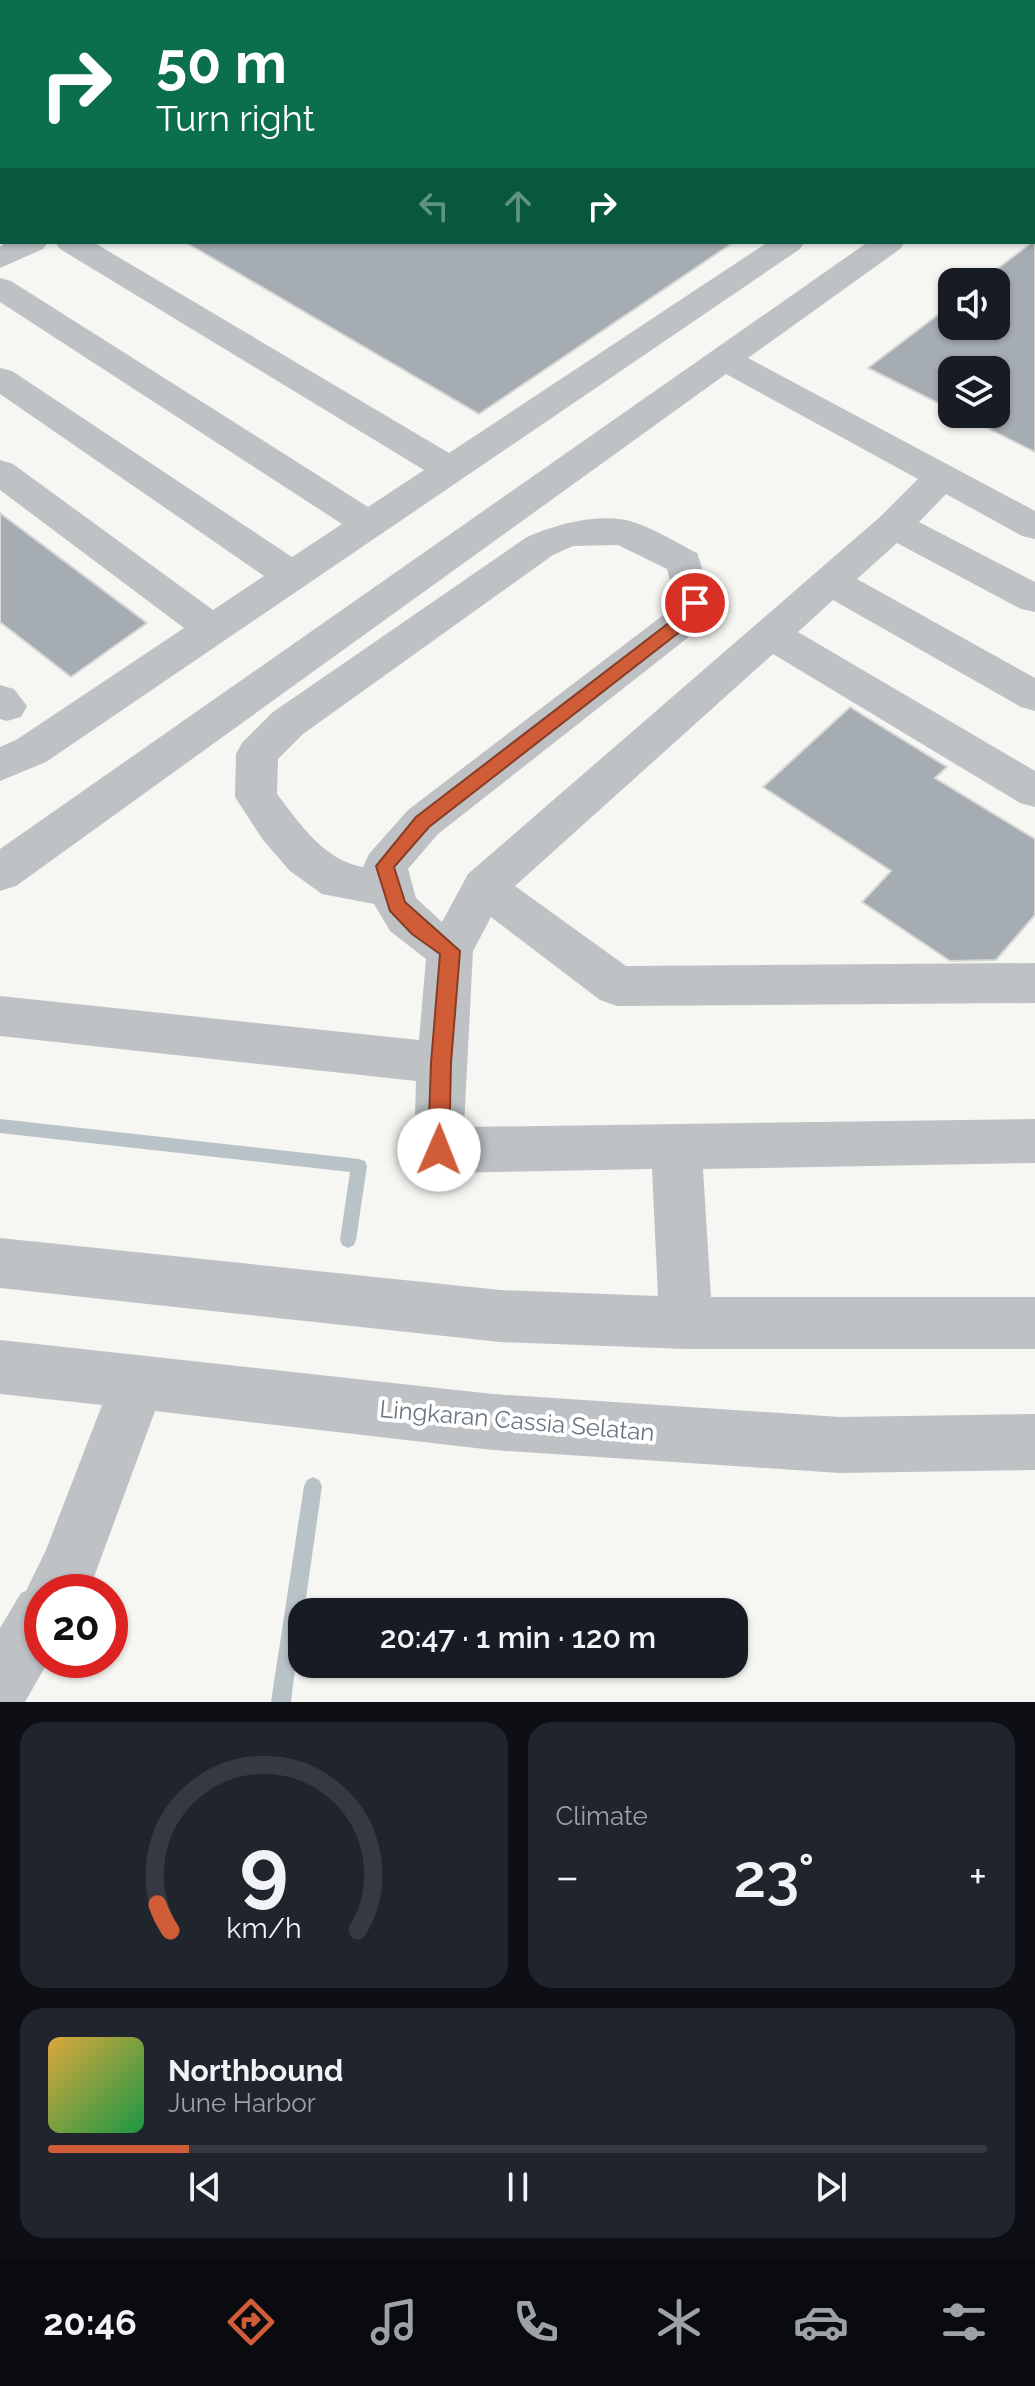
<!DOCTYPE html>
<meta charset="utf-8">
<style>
body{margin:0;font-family:Raleway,sans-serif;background:#20242c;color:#f1f3f6;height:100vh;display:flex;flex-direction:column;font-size:30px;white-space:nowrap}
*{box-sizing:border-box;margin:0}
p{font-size:26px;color:#9ea1a6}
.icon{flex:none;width:44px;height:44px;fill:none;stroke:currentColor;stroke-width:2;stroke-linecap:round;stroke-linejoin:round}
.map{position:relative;height:1702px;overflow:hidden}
.panel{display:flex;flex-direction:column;gap:20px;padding:20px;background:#0d0f14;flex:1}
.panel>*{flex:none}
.banner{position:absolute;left:0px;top:0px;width:1036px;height:244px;box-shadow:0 2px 6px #0004;background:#0b6e4f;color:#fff;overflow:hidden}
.fabs{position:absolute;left:938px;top:268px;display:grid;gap:16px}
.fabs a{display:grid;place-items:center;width:72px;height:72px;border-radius:16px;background:#171b24;box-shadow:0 2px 6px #0004;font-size:40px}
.speed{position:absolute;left:24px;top:1574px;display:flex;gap:16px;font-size:40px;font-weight:700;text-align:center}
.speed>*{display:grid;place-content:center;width:104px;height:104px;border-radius:50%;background:#171b24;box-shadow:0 2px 6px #0004;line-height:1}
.speed .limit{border:12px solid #d22;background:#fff;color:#111}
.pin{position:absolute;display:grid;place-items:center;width:68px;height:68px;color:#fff;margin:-34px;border:4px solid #fff;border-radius:50%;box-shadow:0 2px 8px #0007}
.me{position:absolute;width:88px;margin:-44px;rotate:1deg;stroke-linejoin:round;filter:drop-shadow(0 0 6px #0008)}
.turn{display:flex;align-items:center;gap:28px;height:168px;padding:0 24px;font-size:36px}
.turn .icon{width:104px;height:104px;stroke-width:2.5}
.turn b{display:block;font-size:56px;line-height:68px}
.lanes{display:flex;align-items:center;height:76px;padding:0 24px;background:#0003;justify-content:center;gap:40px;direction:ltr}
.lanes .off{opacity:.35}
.big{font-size:60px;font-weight:600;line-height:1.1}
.panel .card{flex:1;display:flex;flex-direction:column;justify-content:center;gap:12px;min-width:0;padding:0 28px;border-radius:24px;background:#20242c}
.panel .dial{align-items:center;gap:0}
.dial svg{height:208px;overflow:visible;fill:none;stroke:#363941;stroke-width:7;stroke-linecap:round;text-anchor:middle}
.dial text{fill:#f1f3f6;stroke:none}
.song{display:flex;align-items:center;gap:24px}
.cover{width:96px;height:96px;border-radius:12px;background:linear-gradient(135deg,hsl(40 70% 55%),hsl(140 70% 35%))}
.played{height:8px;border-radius:4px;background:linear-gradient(90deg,#d15c38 15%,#363941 15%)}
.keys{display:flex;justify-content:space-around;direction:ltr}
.heat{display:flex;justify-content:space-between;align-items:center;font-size:44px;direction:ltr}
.panel .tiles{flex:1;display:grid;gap:20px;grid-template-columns:1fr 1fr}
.card:last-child{grid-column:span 2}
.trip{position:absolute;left:288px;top:1598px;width:460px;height:80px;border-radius:24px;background:#171b24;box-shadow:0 2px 6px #0004;font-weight:600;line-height:80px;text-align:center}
.menu{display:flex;height:128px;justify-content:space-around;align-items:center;background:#090b0e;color:#9ea1a6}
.menu .icon{width:56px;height:56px}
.menu .current{color:#d15c38}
.menu b{font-size:36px;color:#f1f3f6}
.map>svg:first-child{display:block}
</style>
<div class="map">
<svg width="1035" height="1702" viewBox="0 0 1035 1702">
<rect width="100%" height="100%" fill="#f6f6f3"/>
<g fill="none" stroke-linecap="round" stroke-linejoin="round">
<g fill="#b9c2c7" fill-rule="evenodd">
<polygon points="0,1119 359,1159 365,1161 367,1166 356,1240 354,1245 348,1248 342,1245 340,1240 350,1172 0,1133"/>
<polygon points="313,1477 319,1480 322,1486 304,1612 302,1612 291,1702 271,1702 304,1486 307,1480"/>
</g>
</g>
<g fill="#a6adb2" stroke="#d8d8d6" stroke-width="2">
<polygon points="1035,240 1035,452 959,414 996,414 996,370 952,370 952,410 868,368 952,304 952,326 996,326 996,282 980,282"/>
<polygon points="185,242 734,242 479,414"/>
<polygon points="0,513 147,623 71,677 0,622"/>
<polygon points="850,707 947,767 935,778 1035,839 1035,915 996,960 950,961 862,902 891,871 763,787"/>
</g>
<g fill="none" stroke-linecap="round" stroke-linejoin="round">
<g fill="#bec2c5" fill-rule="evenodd">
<polygon points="674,0 703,0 704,2 675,2"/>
<polygon points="1035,66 1035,83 1034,83 1034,66"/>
<polygon points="1035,129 1035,148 1034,148 1034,129"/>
<rect x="0" y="191" width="2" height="19"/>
<polygon points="7,242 48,242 43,249 0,268 0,246"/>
<polygon points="55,242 93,242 449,453 768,242 805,242 800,249 46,762 0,781 0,747 16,740 184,628 0,490 0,460 13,464 213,610 264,576 0,394 0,368 12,371 292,557 342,524 0,302 0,278 11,281 368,507 424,470 60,249"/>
<path d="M868,242H905L900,249L748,358L1035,511V539L1022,536L946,494L919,522L1035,582V612L1021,609L897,543L857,579L1035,678V711L1021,707L833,600L798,632L1035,771V807L1020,803L773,654L515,886L626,966L1035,963V1003L617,1006L600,1000L491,917L473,951L464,1127L1035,1119V1163L703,1169L711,1297H1035V1349H686L500,1342L0,1288V1238L500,1290L658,1296L652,1169L439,1173L421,1166L414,1150L416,1081L0,1036V996L419,1040L426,959L390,931L374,904L322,894L290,871L263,840L235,797L236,754L242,743L273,712L527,537C557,524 603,511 636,523C657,530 677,543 697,553L714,603L690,636L438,834L408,869L416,898L442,922L468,874L881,516L918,479L726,374L16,886L0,891V849ZM618,545L667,569L675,601L662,616L408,810L369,854L363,867C325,861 299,823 277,794L278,759L303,734L553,555L573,546Z"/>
<polygon points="0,685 14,689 27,706 21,717 7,721 0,719"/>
<polygon points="0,1340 493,1394 840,1417 1035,1414 1035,1470 840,1473 493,1450 155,1411 90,1588 87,1592 42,1592 42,1660 49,1660 25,1702 0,1702 0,1628 21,1593 26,1591 46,1550 102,1405 0,1394"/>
</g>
</g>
<polygon fill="#d15c38" stroke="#883c24" stroke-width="2" points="695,598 703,603 682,630 429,827 394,867 405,902 460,951 451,1063 449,1150 446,1156 439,1159 431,1156 428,1150 431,1063 440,954 412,934 390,911 376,866 416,817 670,622 689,599"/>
<g text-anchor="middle" stroke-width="8" stroke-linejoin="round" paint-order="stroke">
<g font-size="24" fill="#687681" stroke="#fff">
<text transform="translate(517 1421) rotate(5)" y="8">Lingkaran Cassia Selatan</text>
</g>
</g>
</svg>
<div class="fabs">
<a><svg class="icon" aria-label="sound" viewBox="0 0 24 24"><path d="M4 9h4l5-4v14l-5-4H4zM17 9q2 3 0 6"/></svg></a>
<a><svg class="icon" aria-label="layers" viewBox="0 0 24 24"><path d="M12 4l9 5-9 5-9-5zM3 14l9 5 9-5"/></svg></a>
</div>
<div class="speed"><div class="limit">20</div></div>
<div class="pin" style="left:695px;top:603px;background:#d93025"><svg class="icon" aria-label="arrive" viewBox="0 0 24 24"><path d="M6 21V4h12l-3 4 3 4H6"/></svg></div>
<svg class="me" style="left:439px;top:1150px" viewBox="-20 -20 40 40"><circle r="19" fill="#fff"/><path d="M0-13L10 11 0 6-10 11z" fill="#d15c38"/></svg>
<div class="trip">20:47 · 1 min · 120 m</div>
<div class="banner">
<div class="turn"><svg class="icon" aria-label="right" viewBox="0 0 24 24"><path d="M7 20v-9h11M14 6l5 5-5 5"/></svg><div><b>50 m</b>Turn right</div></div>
<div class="lanes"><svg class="icon off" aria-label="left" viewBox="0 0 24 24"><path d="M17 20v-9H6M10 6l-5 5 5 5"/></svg><svg class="icon off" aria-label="ahead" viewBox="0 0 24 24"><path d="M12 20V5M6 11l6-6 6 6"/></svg><svg class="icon" aria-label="right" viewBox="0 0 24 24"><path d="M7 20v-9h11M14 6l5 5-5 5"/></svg></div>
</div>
</div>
<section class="panel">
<div class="tiles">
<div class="card dial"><svg viewBox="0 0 100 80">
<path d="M14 69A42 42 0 1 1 86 69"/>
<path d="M14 69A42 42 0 0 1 9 59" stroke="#d15c38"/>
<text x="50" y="56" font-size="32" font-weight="700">9</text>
<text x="50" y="72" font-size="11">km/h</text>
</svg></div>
<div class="card"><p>Climate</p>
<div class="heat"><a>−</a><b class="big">23°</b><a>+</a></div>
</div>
<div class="card">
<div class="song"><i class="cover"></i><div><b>Northbound</b><p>June Harbor</p></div></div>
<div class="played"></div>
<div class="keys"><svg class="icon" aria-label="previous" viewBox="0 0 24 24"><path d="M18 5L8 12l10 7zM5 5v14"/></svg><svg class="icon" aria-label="pause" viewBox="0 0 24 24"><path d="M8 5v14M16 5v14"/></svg><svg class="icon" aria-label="next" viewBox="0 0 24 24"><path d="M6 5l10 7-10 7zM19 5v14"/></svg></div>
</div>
</div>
</section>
<nav class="menu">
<b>20:46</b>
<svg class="icon current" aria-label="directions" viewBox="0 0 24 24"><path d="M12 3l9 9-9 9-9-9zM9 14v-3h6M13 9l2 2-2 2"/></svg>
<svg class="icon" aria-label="music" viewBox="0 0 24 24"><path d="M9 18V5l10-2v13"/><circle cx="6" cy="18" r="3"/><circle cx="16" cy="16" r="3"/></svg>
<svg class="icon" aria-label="phone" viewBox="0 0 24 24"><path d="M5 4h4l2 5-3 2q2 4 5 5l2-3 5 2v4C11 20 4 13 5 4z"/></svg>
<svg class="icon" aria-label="climate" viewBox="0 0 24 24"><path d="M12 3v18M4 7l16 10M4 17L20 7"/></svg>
<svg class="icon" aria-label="car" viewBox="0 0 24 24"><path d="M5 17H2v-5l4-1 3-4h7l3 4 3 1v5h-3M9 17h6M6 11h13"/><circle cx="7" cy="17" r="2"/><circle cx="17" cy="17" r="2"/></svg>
<svg class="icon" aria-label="filters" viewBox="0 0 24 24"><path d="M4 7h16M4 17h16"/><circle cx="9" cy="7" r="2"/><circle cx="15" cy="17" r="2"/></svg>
</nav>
